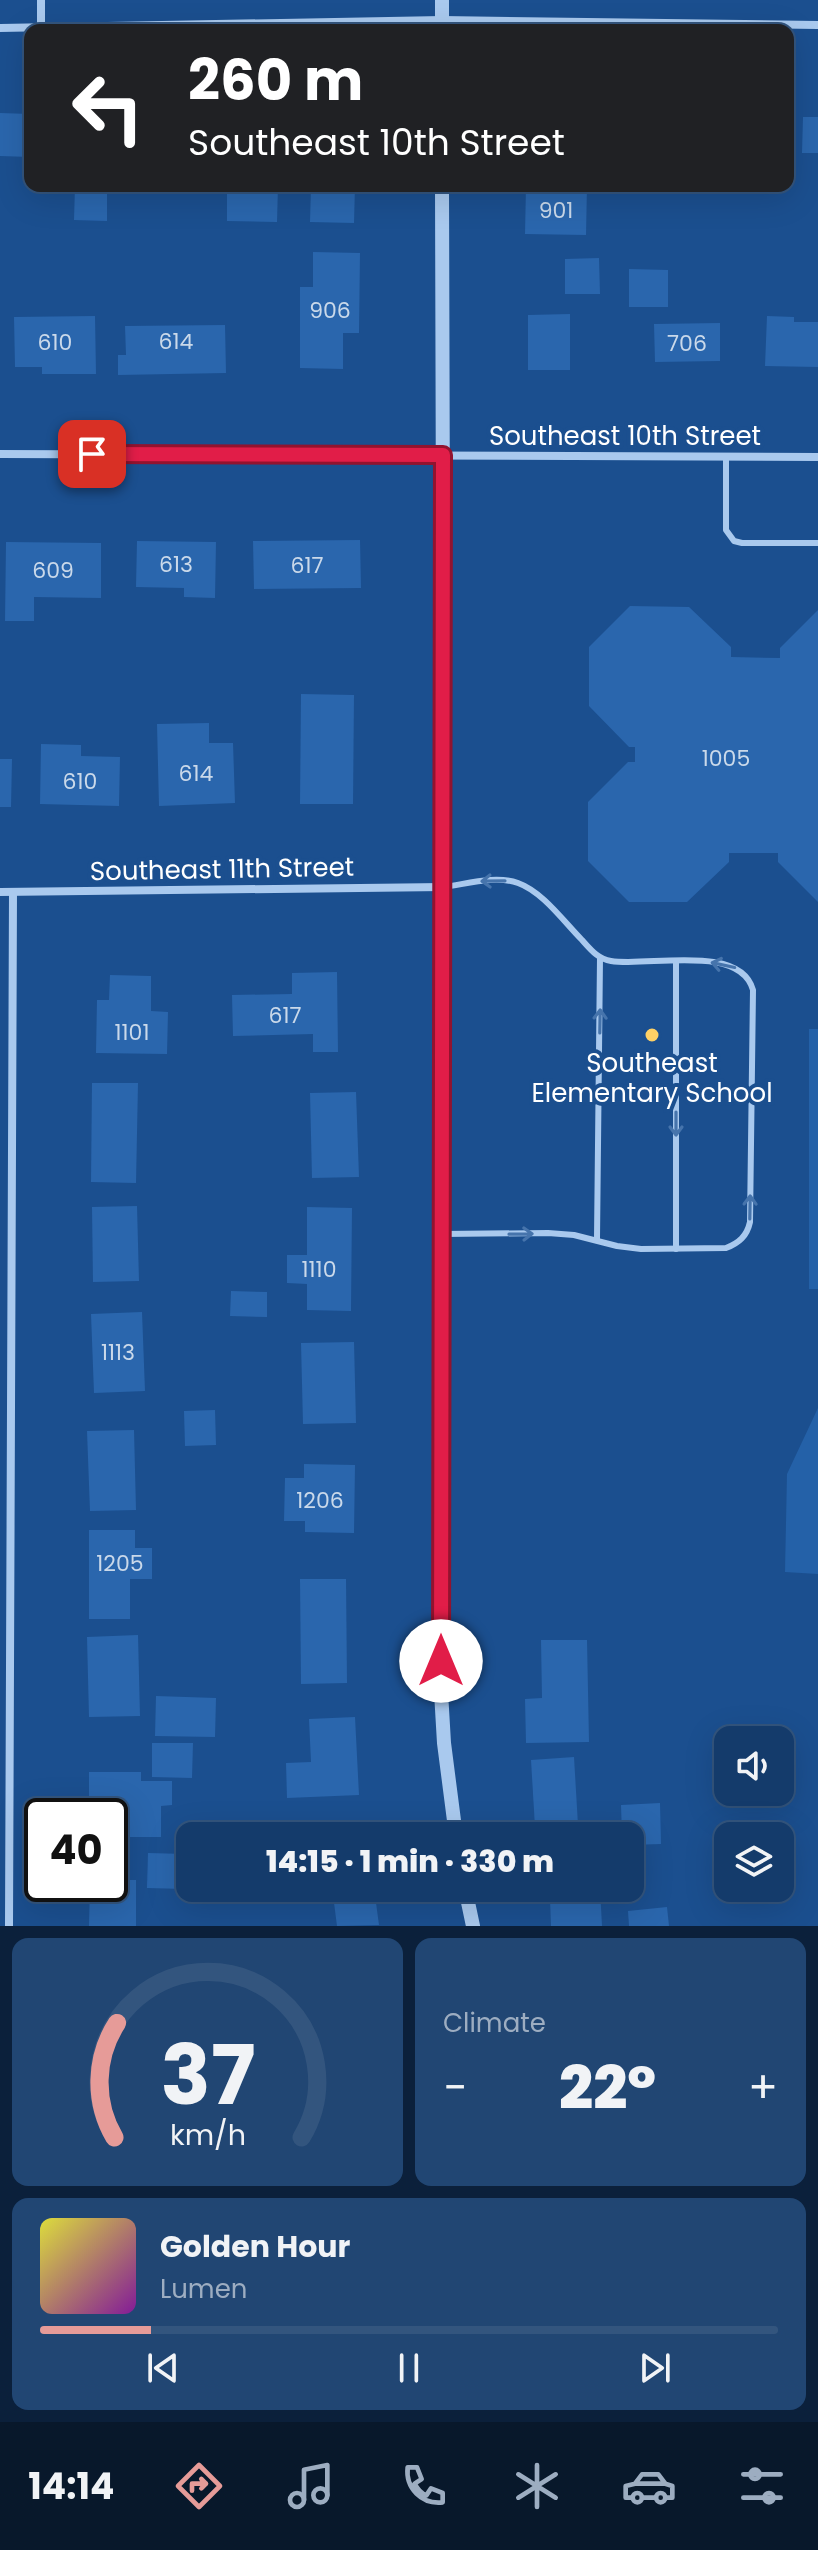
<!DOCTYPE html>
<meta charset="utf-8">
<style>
body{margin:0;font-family:Poppins,sans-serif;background:#214673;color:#f1f3f6;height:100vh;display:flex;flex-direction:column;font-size:30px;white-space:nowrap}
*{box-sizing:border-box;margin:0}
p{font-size:26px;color:#9dadc1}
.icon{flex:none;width:44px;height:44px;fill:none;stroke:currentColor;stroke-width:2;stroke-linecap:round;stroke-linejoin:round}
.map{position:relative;height:1926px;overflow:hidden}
.side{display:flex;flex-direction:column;gap:12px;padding:12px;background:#0b203b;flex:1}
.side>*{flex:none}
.top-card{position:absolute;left:24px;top:24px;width:770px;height:168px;border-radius:16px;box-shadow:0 8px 32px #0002,0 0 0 2px #33557e;background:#202124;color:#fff;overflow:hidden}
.tools{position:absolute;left:714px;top:1726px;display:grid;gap:16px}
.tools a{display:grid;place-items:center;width:80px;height:80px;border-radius:16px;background:#143b6b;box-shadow:0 8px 32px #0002,0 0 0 2px #33557e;font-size:40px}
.speed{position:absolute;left:24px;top:1798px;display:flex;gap:16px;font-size:40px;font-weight:700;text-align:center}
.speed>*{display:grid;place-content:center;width:104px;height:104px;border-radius:50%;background:#143b6b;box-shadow:0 8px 32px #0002,0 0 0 2px #33557e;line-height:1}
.speed .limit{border:4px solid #111;border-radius:12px;background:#fff;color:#111}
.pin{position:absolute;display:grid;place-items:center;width:68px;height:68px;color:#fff;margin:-34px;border-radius:16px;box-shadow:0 4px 12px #0006}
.me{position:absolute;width:88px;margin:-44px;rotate:0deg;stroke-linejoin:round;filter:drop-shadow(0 0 6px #0008)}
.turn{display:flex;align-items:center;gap:28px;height:168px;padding:0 32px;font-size:36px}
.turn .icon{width:104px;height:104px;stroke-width:2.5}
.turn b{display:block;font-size:56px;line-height:68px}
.big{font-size:60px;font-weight:800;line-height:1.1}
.side .card{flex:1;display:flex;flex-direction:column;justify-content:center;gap:12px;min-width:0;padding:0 28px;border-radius:16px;background:#214673}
.side .dial{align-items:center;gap:0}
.dial svg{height:208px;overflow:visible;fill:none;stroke:#33557e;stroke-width:7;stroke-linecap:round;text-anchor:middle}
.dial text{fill:#f1f3f6;stroke:none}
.song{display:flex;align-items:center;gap:24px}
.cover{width:96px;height:96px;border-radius:12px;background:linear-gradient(135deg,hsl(60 70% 55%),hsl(290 70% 35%))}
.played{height:8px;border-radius:4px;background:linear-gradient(90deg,#e69b98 15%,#33557e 15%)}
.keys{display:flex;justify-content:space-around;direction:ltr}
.heat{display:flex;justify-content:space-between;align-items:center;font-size:44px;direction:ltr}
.side .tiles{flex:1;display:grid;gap:12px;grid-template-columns:1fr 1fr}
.card:last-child{grid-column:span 2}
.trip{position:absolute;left:176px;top:1822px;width:468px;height:80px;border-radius:16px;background:#143b6b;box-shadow:0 8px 32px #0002,0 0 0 2px #33557e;font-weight:800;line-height:80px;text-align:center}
.tab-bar{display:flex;height:128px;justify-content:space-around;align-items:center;background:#08182b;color:#9dadc1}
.tab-bar .icon{width:56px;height:56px}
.tab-bar .selected{color:#e69b98}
.tab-bar b{font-size:36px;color:#f1f3f6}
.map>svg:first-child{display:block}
</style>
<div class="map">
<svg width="818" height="1926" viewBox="0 0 818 1926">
<rect width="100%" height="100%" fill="#1b4f8f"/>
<g fill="#2461a8">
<rect x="809" y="1029" width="9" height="260"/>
<polygon points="818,1408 818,1574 785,1572 787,1474"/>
</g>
<g fill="#2a66ad">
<polygon points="0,113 30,114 30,157 0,156"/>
<polygon points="803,117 818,117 818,153 802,153"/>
<polygon points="75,186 107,186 107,221 74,220"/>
<polygon points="227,186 278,186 277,222 227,221"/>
<polygon points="311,186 355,186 354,223 310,222"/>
<polygon points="526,186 587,186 586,235 525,234"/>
<polygon points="313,252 360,253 359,333 343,333 343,369 300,368 300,287 313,287"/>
<polygon points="599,258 600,294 565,294 565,259"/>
<polygon points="629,269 668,270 668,307 629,307"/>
<polygon points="570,314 570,370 528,370 528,315"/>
<polygon points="95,316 96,374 42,374 42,367 15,367 14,317"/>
<polygon points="767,316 794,317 794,322 818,322 818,367 765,366"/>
<polygon points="720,323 720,361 655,362 654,324"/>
<polygon points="225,325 226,373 118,375 118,355 126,355 125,326"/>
<polygon points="360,540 361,588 254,589 253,541"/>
<polygon points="137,541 216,542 215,598 184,597 184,588 136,587"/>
<polygon points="6,542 101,543 101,598 34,597 34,621 5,621"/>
<polygon points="630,606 689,607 731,647 731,657 780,658 780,648 818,610 818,902 778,862 778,853 729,853 729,862 687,902 629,902 588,861 588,802 628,762 635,762 635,747 629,747 589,706 589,647"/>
<polygon points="301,694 354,695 353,804 300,804"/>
<polygon points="209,723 209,743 233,743 235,803 159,806 157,724"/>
<polygon points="41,744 81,745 81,756 120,757 119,806 40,804"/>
<polygon points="0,759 12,759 11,807 0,807"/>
<polygon points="337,972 338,1052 313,1052 313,1034 233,1036 232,995 292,994 292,973"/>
<polygon points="110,975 151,976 151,1011 168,1012 167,1054 96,1053 97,1000 109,1000"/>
<polygon points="92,1083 138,1083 136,1183 91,1182"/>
<polygon points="356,1092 359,1177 312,1178 310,1093"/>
<polygon points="137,1206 139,1281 93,1282 92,1207"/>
<polygon points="307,1207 352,1208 351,1311 307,1310 307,1284 287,1283 287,1255 307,1255"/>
<polygon points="231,1291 267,1292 267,1317 230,1316"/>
<polygon points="142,1312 145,1391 94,1393 91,1314"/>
<polygon points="354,1342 356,1423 303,1424 301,1343"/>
<polygon points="215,1410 216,1445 185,1446 184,1411"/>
<polygon points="134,1430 136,1510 90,1511 87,1431"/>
<polygon points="304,1464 355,1465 354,1533 305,1532 305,1521 284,1521 285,1478 304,1478"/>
<polygon points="89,1530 135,1530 135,1548 152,1548 152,1579 130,1579 130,1619 89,1619"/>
<polygon points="300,1579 346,1579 347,1683 301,1684"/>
<polygon points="138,1635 140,1716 89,1717 87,1637"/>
<polygon points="541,1640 587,1640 589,1742 526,1743 525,1699 542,1698"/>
<polygon points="156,1696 216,1698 215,1737 155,1736"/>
<polygon points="355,1717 359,1795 287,1798 286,1763 311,1762 309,1719"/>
<polygon points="152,1743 193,1743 192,1778 152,1777"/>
<polygon points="574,1757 578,1825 535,1827 531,1760"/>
<polygon points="89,1772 141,1772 141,1781 172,1781 172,1805 161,1806 161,1837 110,1837 110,1816 89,1816"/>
<polygon points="660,1803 661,1844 630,1845 630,1836 622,1836 621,1805"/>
<polygon points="366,1824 368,1836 289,1836 289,1833"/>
<polygon points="148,1853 185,1854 185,1889 147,1888"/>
<polygon points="110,1880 136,1880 136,1926 89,1926 90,1884 110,1884"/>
<polygon points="315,1888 374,1888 379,1925 337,1926 333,1895 316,1897"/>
<polygon points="553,1888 600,1888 602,1926 551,1926 550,1899 554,1899"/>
<polygon points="667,1907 669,1926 629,1926 628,1911"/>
</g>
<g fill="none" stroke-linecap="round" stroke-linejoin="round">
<g stroke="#a9c9ee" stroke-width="6">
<polyline points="726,457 726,530 734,541 742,543 818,543"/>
<polyline points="676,962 676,1249"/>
<path d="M443,1234L548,1233L574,1235L617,1246L641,1249L726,1248C739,1243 747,1236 750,1222L753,990C740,943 649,967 611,961C598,959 591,950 582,940C564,922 543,892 518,883C495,875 467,884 444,887"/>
<polyline points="597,1239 600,958"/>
</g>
<g stroke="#a9c9ee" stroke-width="8">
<polyline points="0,28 442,20 818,25"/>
<polyline points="41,28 41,0"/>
<polyline points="0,454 818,457"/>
<polyline points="0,892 444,887"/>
<polyline points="9,1926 13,892"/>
</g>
<g stroke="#a9c9ee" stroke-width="14">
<polyline points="442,30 442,0"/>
<polyline points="442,186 444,887 441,1692 444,1743 456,1836"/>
<polyline points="465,1888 473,1926"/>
</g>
</g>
<defs><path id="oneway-shaft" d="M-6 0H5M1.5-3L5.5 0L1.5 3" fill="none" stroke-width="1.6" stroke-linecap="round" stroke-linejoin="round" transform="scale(2)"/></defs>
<g stroke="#4674ac">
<use href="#oneway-shaft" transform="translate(493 881) rotate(179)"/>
<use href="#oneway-shaft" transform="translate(723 965) rotate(-168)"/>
<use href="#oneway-shaft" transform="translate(600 1021) rotate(-89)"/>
<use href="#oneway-shaft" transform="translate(676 1124) rotate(90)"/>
<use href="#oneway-shaft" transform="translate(750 1207) rotate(-89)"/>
<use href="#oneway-shaft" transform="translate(521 1234) rotate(-1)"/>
</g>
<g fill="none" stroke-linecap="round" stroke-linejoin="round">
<g stroke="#92132f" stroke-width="20">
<polyline id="route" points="92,454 443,455 441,1661"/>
</g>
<use href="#route" stroke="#e11d48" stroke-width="14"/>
</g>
<circle fill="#ffd166" stroke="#1b4f8f" stroke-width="3" cx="652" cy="1035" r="8"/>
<g text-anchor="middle" stroke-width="8" stroke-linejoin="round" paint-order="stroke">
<g font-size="22" fill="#cad9ea">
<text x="556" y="218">901</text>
<text x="330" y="318">906</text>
<text x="176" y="349">614</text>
<text x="55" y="350">610</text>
<text x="687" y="351">706</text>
<text x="176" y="572">613</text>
<text x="307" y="573">617</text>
<text x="53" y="578">609</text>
<text x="726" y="766">1005</text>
<text x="196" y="781">614</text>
<text x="80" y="789">610</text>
<text x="285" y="1023">617</text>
<text x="132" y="1040">1101</text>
<text x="319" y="1277">1110</text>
<text x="118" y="1360">1113</text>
<text x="320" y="1508">1206</text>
<text x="120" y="1571">1205</text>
</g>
<g font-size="26" fill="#fff" stroke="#1b4f8f">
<text x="625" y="445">Southeast 10th Street</text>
<text transform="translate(222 869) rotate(-1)" y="9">Southeast 11th Street</text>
</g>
<g font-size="26" fill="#fff" stroke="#1b4f8f">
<text x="652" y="1072">Southeast<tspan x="652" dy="30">Elementary School</tspan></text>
</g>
</g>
</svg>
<div class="tools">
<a><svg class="icon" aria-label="sound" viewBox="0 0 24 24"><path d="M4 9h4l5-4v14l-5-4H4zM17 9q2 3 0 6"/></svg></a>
<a><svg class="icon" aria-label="layers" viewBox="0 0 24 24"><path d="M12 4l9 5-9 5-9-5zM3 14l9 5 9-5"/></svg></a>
</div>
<div class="speed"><div class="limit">40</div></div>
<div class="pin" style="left:92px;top:454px;background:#d93025"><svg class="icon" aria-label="arrive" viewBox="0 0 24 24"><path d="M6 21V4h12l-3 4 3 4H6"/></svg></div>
<svg class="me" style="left:441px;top:1661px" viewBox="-20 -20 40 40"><circle r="19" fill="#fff"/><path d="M0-13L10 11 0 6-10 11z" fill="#e11d48"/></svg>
<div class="trip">14:15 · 1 min · 330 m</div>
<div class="top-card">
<div class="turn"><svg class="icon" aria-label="left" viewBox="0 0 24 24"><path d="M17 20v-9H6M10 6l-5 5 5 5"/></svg><div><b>260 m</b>Southeast 10th Street</div></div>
</div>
</div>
<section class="side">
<div class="tiles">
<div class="card dial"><svg viewBox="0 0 100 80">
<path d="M14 69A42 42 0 1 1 86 69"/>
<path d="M14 69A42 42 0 0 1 15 25" stroke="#e69b98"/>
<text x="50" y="56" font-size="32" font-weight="700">37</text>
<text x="50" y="72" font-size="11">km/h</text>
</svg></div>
<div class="card"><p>Climate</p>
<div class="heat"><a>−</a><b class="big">22°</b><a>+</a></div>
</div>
<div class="card">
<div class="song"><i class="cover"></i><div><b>Golden Hour</b><p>Lumen</p></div></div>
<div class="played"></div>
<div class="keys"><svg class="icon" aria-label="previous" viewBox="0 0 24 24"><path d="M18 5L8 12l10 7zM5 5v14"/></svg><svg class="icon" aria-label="pause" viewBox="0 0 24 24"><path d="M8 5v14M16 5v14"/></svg><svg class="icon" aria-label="next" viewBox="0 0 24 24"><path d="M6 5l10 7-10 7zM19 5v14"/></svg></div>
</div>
</div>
</section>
<nav class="tab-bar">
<b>14:14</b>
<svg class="icon selected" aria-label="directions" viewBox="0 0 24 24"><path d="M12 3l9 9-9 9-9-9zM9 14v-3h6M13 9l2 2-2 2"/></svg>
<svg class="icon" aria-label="music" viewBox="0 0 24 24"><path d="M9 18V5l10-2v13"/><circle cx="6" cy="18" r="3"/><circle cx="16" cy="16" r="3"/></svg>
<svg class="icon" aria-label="phone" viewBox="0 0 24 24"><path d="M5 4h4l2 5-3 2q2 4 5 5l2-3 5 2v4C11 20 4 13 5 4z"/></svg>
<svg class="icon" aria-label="climate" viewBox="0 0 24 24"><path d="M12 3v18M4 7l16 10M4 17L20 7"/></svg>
<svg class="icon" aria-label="car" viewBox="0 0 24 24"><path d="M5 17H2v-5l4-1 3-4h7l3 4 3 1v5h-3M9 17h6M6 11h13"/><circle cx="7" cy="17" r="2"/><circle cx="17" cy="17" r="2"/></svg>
<svg class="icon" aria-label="filters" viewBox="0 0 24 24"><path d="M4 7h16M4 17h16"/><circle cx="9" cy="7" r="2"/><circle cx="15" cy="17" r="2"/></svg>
</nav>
